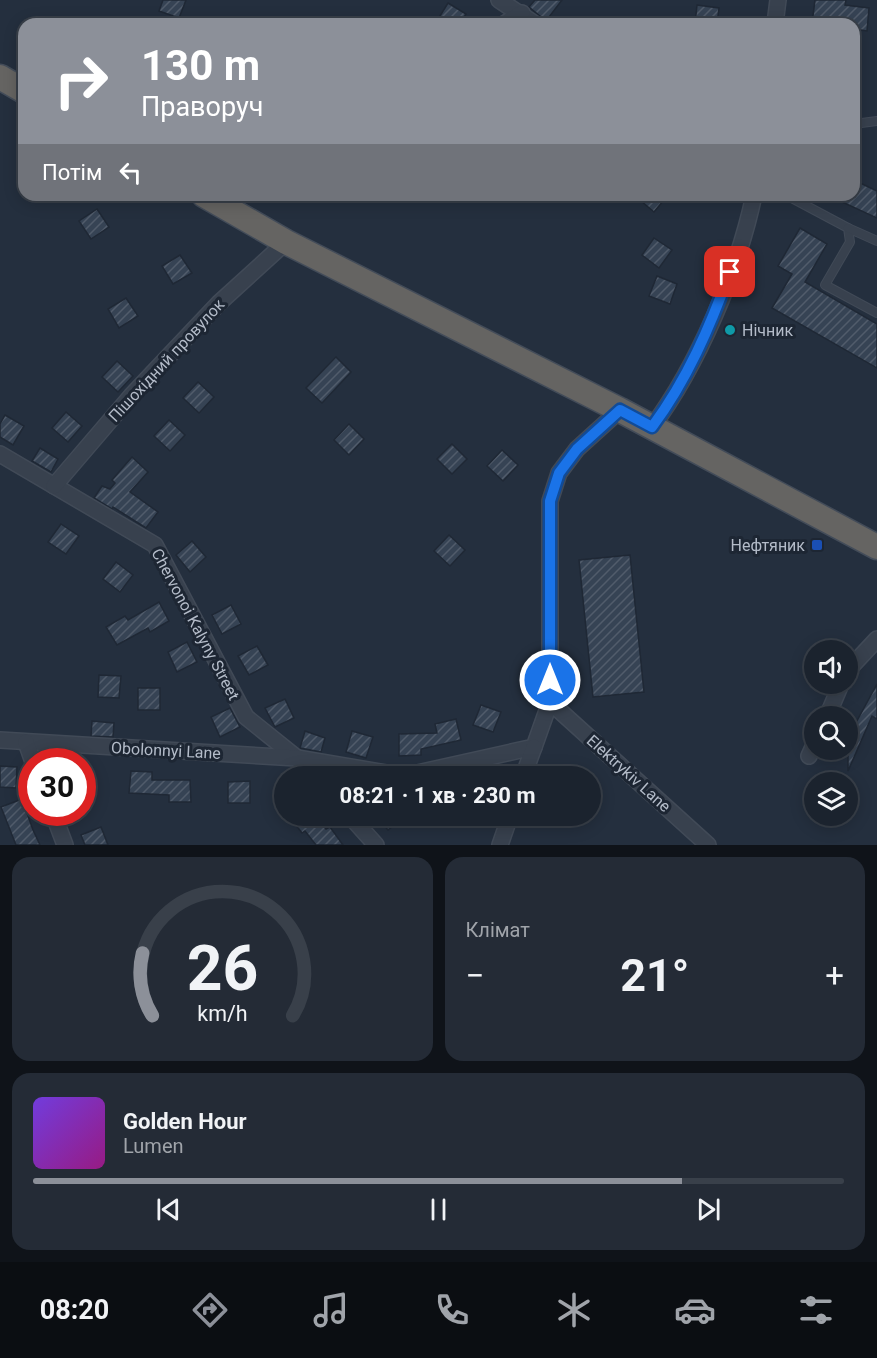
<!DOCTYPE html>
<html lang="uk">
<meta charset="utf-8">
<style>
body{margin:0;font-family:Roboto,sans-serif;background:#242b36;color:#f1f3f6;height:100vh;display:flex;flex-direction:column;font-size:22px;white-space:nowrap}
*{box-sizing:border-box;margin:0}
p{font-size:20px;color:#a0a4aa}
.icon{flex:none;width:33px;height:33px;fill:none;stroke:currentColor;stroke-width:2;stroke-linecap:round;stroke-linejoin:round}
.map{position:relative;height:845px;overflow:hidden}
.drawer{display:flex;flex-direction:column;gap:12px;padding:12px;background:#0f1319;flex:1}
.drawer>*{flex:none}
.hud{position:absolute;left:18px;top:18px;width:842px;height:183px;border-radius:18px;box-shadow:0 3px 15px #0003,0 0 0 2px #39404a;background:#8c9099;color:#fff;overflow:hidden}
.tools{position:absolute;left:804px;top:640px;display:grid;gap:12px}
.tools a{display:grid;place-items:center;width:54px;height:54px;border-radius:50%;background:#1b232e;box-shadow:0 3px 15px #0003,0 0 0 2px #39404a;font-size:30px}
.speed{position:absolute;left:18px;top:748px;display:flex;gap:12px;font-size:30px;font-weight:700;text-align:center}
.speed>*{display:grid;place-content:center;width:78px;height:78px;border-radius:50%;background:#1b232e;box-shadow:0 3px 15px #0003,0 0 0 2px #39404a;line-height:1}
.speed .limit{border:9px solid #d22;background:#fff;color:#111}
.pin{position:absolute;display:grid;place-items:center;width:51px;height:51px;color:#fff;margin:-26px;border-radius:12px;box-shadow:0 3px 9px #0006}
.me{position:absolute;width:66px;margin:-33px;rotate:0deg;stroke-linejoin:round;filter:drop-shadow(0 0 4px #0008)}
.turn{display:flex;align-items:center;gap:21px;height:126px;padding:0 24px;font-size:27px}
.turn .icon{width:78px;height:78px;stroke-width:2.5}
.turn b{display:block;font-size:42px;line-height:51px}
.then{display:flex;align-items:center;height:57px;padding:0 24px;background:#0003;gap:12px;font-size:22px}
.big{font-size:45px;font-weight:700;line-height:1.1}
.drawer .card{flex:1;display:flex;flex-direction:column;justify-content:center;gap:9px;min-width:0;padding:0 21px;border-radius:18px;background:#242b36}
.drawer .dial{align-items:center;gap:0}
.dial svg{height:156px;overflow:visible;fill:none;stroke:#39404a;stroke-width:7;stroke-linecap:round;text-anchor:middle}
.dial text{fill:#f1f3f6;stroke:none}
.song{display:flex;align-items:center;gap:18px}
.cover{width:72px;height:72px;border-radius:9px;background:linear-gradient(135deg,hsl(260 70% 55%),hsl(310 70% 35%))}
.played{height:6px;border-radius:3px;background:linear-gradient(90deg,#8c9099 80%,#39404a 80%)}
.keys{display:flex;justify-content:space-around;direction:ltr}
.heat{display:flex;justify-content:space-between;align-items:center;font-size:33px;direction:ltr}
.drawer .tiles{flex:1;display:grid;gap:12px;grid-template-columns:1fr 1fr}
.card:last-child{grid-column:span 2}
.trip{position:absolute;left:274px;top:766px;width:327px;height:60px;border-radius:30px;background:#1b232e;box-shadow:0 3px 15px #0003,0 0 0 2px #39404a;font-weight:700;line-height:60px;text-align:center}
.dock{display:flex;height:96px;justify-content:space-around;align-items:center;background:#0b0e12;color:#a0a4aa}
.dock .icon{width:42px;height:42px}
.dock .on{color:#8c9099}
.dock b{font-size:27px;color:#f1f3f6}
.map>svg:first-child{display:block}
</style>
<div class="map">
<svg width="877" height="845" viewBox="0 0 877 845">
<defs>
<pattern id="building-hatch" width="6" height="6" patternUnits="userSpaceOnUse" patternTransform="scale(1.5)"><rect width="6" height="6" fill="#364354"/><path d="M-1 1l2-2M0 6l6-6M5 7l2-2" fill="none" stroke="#515c6b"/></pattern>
</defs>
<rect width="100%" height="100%" fill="#242f3e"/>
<g fill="url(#building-hatch)" stroke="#1f2835" stroke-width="1.5">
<polygon points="163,0 186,0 179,18 159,11"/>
<polygon points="535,0 562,0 546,21 529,7"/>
<polygon points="815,0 846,0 845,5 869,8 867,31 854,29 854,24 812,24"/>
<polygon points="448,3 466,14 460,24 435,24"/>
<polygon points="697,5 719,8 717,24 695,24"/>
<polygon points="854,180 877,191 877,218 827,195 854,195"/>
<polygon points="634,195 668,195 654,212"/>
<polygon points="97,209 109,227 91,239 79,221"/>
<polygon points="800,228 827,244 805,282 877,324 877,368 772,308 792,274 778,266"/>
<polygon points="654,238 672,250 659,268 642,255"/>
<polygon points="180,255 192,273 173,284 162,266"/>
<polygon points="657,276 677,284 670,304 649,296"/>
<polygon points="126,298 138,316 119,328 108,309"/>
<polygon points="336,357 351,372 322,403 306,388"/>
<polygon points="117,361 133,376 118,392 102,377"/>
<polygon points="198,382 214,397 199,413 183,398"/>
<polygon points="66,412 82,426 68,442 52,428"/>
<polygon points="5,415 24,426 13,445 0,437 0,424"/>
<polygon points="169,420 185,435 170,451 154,436"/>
<polygon points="349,424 364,439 349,455 334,440"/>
<polygon points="452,444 467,459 452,474 437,459"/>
<polygon points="40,448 58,459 51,472 32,461"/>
<polygon points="502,450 518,465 503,481 487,466"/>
<polygon points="132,457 148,472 130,492 158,512 146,528 113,507 112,509 94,498 102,486 110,489 115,483 112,480"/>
<polygon points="61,524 79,536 66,554 48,542"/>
<polygon points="449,535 465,550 450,566 434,551"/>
<polygon points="192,541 206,557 190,572 176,555"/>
<polygon points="630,555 644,692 593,697 579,560"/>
<polygon points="116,562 133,575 120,592 103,579"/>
<polygon points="159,602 169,621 150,632 148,628 117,645 106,627 125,616 128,620"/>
<polygon points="231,605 241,624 222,634 212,615"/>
<polygon points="187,642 197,662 177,672 168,652"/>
<polygon points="257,646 268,665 249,675 238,656"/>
<polygon points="99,675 121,676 119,698 98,697"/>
<polygon points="877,684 877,719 872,716 848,771 848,726 853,728"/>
<rect x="138" y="688" width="22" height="22"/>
<polygon points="285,699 294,718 275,727 265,708"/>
<polygon points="481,705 501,712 493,732 473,725"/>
<polygon points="230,708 240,727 220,737 211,717"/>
<polygon points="456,719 461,740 421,749 421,755 399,756 399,734 437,733 435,724"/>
<polygon points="92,721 114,723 113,737 91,736"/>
<polygon points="305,731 325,738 321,752 300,748"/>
<polygon points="352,731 373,737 366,758 346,752"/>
<polygon points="0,766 17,767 16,788 0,787"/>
<polygon points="131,771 152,772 152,780 190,780 191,802 169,802 169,795 129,793"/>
<polygon points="250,781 250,803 228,803 228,782"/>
<polygon points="22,799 33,830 40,845 16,845 1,807"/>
<polygon points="289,816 316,816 326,829 330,827 343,845 316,845 305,831 302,833"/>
<polygon points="377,816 406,816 388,830"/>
<polygon points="101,827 108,845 85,845 81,835"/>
</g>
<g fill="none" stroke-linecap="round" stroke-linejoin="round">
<g stroke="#414a57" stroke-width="10">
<g id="service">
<polyline points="854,124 877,121"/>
<polyline points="786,195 848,228 850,242 825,285 877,313"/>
<polyline points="848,228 877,241"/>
</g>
</g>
<g stroke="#414a57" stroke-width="18">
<g id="minor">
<polyline points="499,0 535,24"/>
<polyline points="504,24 522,13"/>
<polyline points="775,24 778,0"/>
<path d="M652,427C698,365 738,271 754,195"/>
<polyline points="0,454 155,545 246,717 297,758 314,777"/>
<polyline points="54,486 131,396 219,303 286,242"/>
<polyline points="848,670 877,639"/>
<polyline points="550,702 708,845"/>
<polyline points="827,717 841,684"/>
<polyline points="0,740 297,758 404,776 534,747 550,702 550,501 559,473 577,449 620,410"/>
<polyline points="26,742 33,762"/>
<polyline points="809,756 814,745"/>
<polyline points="523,777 534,747"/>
<polyline points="53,813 65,845"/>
<polyline points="350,816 376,845"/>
<polyline points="500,845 510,816"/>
</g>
</g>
<g stroke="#434c59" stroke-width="27">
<g id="trunk">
<polyline points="0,77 24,91"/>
<polyline points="204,195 286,242 620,410 877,547"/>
</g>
</g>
<use href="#service" stroke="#38414e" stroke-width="8"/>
<use href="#minor" stroke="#38414e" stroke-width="15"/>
<use href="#trunk" stroke="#656462" stroke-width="24"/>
</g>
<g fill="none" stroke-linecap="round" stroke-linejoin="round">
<g stroke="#114b97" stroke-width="15">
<path id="route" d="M550,680V501L559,473L577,449L620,410L652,427C687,380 710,327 730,272"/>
</g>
<use href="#route" stroke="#1a73e8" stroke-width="10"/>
</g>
<circle fill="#0f9aa8" stroke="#1d2633" stroke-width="2" cx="730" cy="330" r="6"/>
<rect fill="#1a4fb4" stroke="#1d2633" stroke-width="2" x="811" y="539" width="12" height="12" rx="3"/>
<g text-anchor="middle" stroke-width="6" stroke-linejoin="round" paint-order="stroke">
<g font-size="16" fill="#b4bcc9" stroke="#1d2633" text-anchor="start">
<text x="742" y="336">Нічник</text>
<text x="805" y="551" text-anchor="end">Нефтяник</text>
</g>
<g font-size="16" fill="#b4bcc9" stroke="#1d2633">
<text transform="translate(166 360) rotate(-47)" y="6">Пішохідний провулок</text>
<text transform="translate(196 624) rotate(62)" y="6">Chervonoi Kalyny Street</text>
<text transform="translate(166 750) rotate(3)" y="6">Obolonnyi Lane</text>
<text transform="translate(629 773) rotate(42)" y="6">Elektrykiv Lane</text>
</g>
</g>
</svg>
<div class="tools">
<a><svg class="icon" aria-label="sound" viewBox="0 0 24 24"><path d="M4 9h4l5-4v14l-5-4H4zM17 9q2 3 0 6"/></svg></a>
<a><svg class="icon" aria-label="search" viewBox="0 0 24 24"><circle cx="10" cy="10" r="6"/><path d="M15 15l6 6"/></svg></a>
<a><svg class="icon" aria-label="layers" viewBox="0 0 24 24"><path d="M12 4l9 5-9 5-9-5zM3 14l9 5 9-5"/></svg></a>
</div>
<div class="speed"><div class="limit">30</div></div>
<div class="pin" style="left:730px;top:272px;background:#d93025"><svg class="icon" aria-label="arrive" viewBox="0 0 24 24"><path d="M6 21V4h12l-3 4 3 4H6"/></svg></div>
<svg class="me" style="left:550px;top:680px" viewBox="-20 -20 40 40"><circle r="17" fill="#1a73e8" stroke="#fff" stroke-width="3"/><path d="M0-11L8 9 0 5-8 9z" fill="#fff"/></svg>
<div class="trip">08:21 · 1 хв · 230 m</div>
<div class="hud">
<div class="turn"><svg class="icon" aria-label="right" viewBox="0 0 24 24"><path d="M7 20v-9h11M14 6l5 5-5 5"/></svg><div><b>130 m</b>Праворуч</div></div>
<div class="then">Потім<svg class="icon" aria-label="left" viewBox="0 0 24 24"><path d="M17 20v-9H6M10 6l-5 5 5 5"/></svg></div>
</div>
</div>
<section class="drawer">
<div class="tiles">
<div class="card dial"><svg viewBox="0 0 100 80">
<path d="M14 69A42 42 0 1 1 86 69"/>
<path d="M14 69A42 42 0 0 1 9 37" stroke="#8c9099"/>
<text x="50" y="56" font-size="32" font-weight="700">26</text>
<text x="50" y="72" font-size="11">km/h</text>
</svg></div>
<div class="card"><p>Клімат</p>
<div class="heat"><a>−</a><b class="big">21°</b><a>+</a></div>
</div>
<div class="card">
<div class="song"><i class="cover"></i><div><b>Golden Hour</b><p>Lumen</p></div></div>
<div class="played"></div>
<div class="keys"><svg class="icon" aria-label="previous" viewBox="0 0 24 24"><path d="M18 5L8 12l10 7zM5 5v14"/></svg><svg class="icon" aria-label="pause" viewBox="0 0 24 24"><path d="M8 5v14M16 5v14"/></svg><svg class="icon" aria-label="next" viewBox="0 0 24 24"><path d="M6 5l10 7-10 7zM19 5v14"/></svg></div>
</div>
</div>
</section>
<nav class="dock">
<b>08:20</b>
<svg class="icon on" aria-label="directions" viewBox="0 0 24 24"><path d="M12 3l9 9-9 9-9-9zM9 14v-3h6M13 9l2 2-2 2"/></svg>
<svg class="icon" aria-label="music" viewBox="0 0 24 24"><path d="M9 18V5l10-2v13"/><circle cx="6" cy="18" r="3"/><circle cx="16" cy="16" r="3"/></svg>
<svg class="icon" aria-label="phone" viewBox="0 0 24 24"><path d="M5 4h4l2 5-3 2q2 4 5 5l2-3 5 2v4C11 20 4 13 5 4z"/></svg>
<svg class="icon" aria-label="climate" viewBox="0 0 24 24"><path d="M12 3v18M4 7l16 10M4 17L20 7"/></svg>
<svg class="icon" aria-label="car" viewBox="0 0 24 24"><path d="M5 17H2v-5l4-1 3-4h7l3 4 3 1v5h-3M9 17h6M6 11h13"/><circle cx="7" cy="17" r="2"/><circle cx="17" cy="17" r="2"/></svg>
<svg class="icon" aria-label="filters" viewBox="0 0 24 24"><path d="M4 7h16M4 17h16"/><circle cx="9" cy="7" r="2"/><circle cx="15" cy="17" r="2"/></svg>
</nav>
